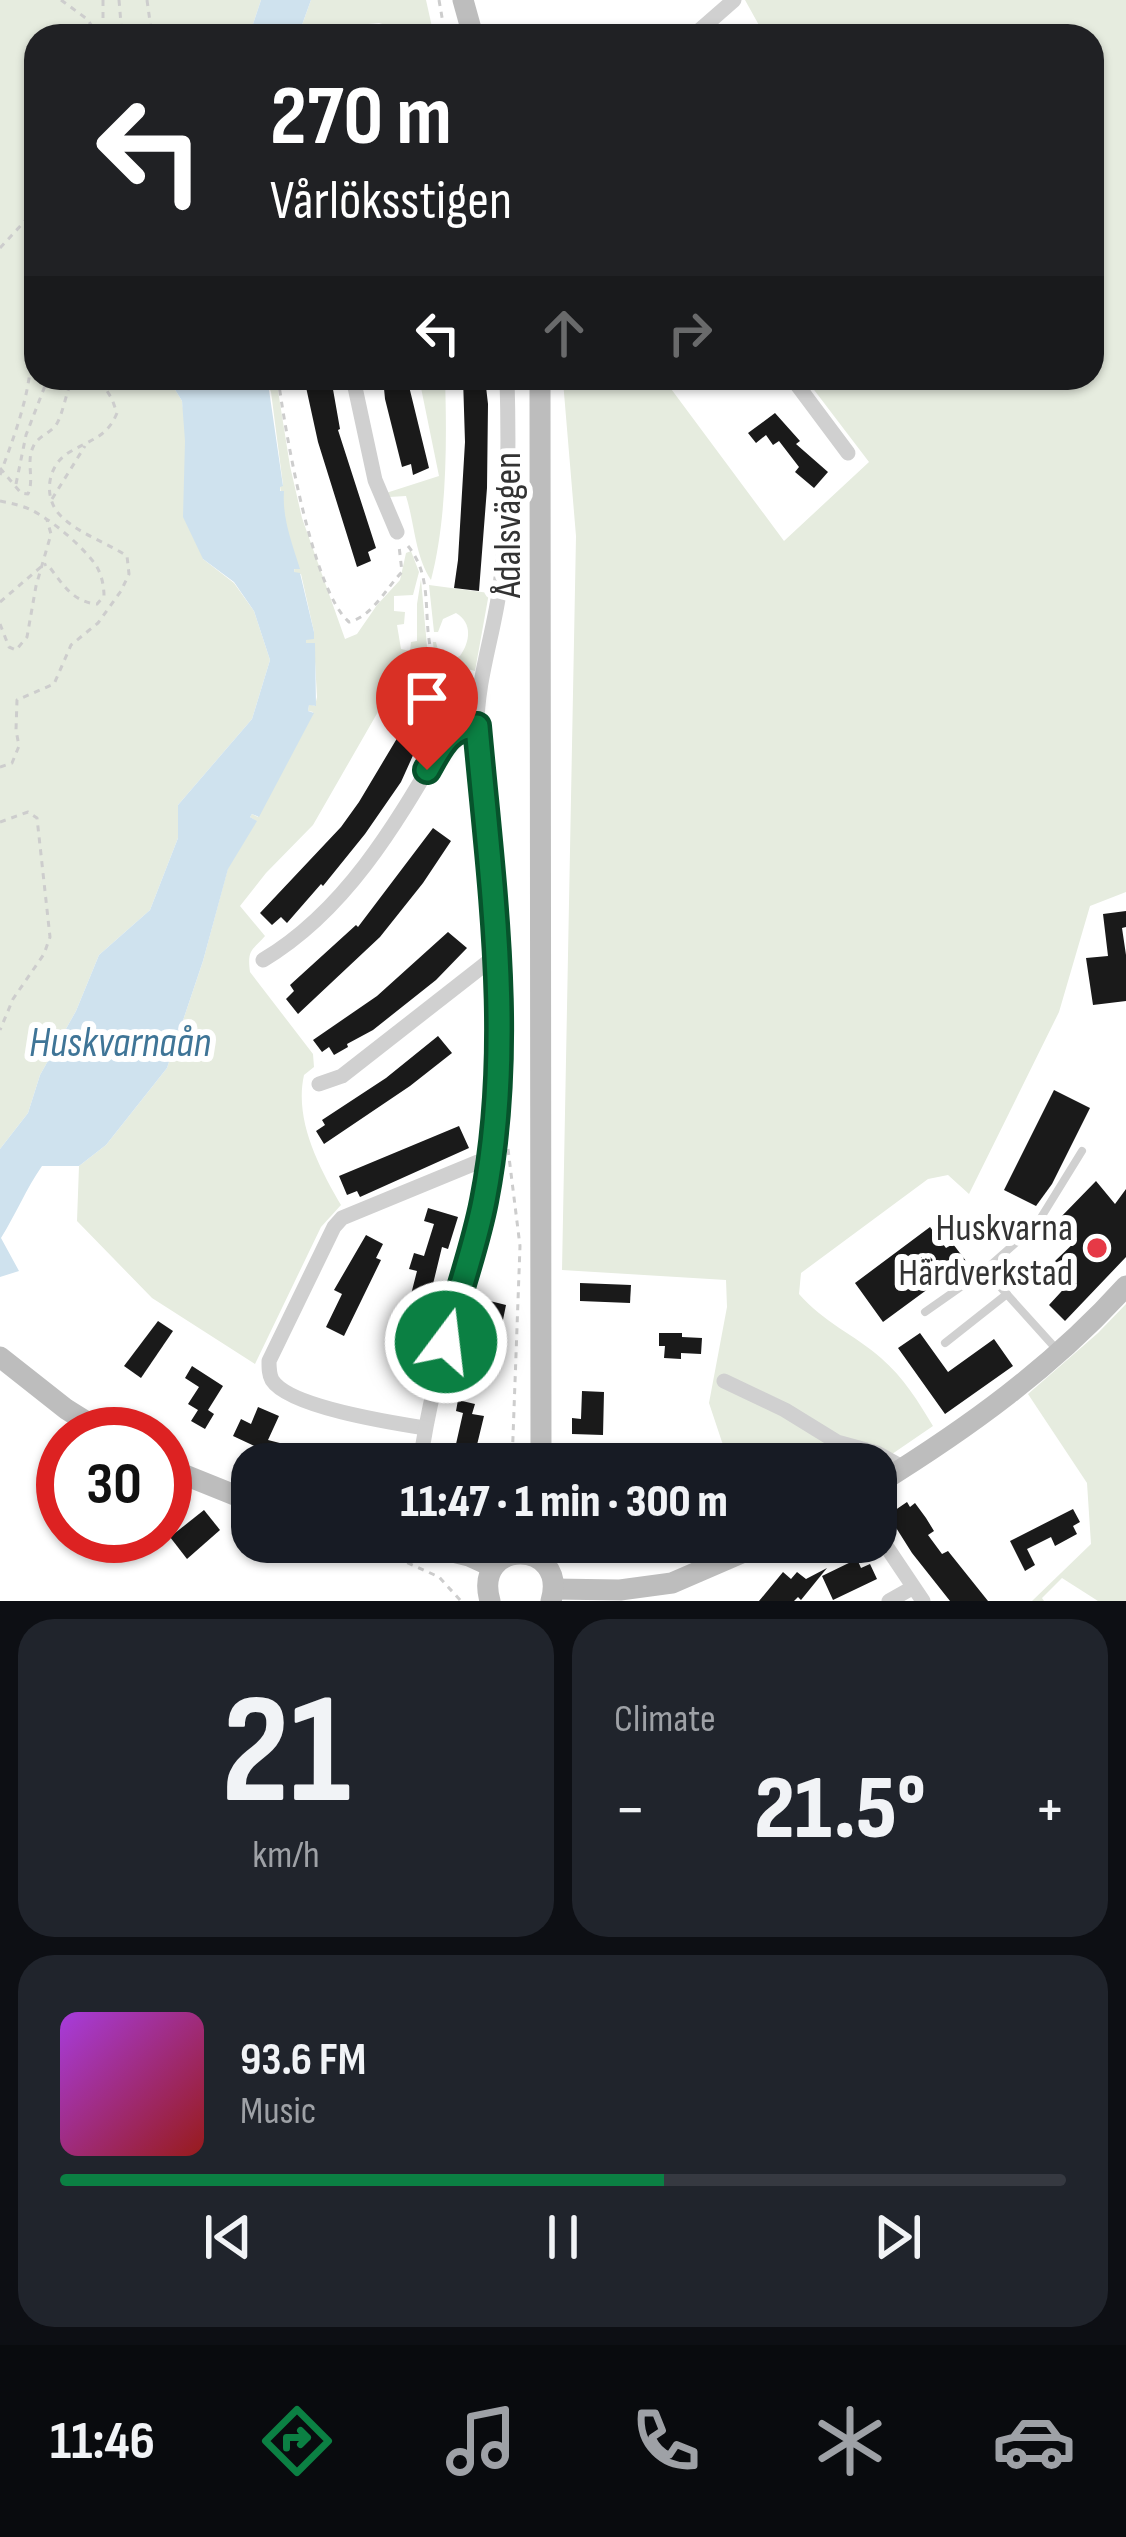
<!DOCTYPE html>
<meta charset="utf-8">
<style>
body{margin:0;font-family:"Sofia Sans Condensed",sans-serif;background:#20242c;color:#f1f3f6;height:100vh;display:flex;flex-direction:column;font-size:45px;white-space:nowrap}
*{box-sizing:border-box;margin:0}
p{font-size:39px;color:#9ea1a6}
.icon{flex:none;width:66px;height:66px;fill:none;stroke:currentColor;stroke-width:2;stroke-linecap:round;stroke-linejoin:round}
.map{position:relative;height:1601px;overflow:hidden}
.side{display:flex;flex-direction:column;gap:18px;padding:18px;background:#0d0f14;flex:1}
.side>*{flex:none}
.banner{position:absolute;left:24px;top:24px;width:1080px;height:366px;border-radius:36px;box-shadow:0 3px 9px #0004;background:#202124;color:#fff;overflow:hidden}
.speed{position:absolute;left:36px;top:1407px;display:flex;gap:24px;font-size:60px;font-weight:700;text-align:center}
.speed>*{display:grid;place-content:center;width:156px;height:156px;border-radius:50%;background:#171b24;box-shadow:0 3px 9px #0004;line-height:1}
.speed .limit{border:18px solid #d22;background:#fff;color:#111}
.pin{position:absolute;display:grid;place-items:center;width:102px;height:102px;color:#fff;margin:-123px -51px;border-radius:50% 50% 50% 0;rotate:-45deg;box-shadow:0 0 12px #0007}
.pin .icon{rotate:45deg}
.me{position:absolute;width:132px;margin:-66px;rotate:15deg;stroke-linejoin:round;filter:drop-shadow(0 0 9px #0008)}
.turn{display:flex;align-items:center;gap:42px;height:252px;padding:0 48px;font-size:54px}
.turn .icon{width:156px;height:156px;stroke-width:2.5}
.turn b{display:block;font-size:84px;line-height:102px}
.lanes{display:flex;align-items:center;height:114px;padding:0 48px;background:#0003;justify-content:center;gap:60px;direction:ltr}
.lanes .off{opacity:.35}
.big{font-size:90px;font-weight:800;line-height:1.1}
.side .tile{flex:1;display:flex;flex-direction:column;justify-content:center;gap:18px;min-width:0;padding:0 42px;border-radius:36px;background:#20242c}
.side .dial{align-items:center;gap:0}
.dial b{font-size:156px;line-height:1}
.song{display:flex;align-items:center;gap:36px}
.cover{width:144px;height:144px;border-radius:18px;background:linear-gradient(135deg,hsl(280 70% 55%),hsl(0 70% 35%))}
.played{height:12px;border-radius:6px;background:linear-gradient(90deg,#0b8043 60%,#363941 60%)}
.keys{display:flex;justify-content:space-around;direction:ltr}
.heat{display:flex;justify-content:space-between;align-items:center;font-size:66px;direction:ltr}
.side .tiles{flex:1;display:grid;gap:18px;grid-template-columns:1fr 1fr}
.tile:last-child{grid-column:span 2}
.trip{position:absolute;left:231px;top:1443px;width:666px;height:120px;border-radius:36px;background:#171b24;box-shadow:0 3px 9px #0004;font-weight:800;line-height:120px;text-align:center}
.menu{display:flex;height:192px;justify-content:space-around;align-items:center;background:#090b0e;color:#9ea1a6}
.menu .icon{width:84px;height:84px}
.menu .active{color:#0b8043}
.menu b{font-size:54px;color:#f1f3f6}
.map>svg:first-child{display:block}
</style>
<div class="map">
<svg width="1126" height="1601" viewBox="0 0 1126 1601">
<rect width="100%" height="100%" fill="#fff"/>
<g fill="#e6ecdf">
<polygon points="0,0 261,0 249,36 36,36 36,378 168,378 182,401 203,559 234,583 254,611 270,660 252,719 178,805 178,838 150,910 99,955 76,1011 40,1075 28,1113 0,1149"/>
<polygon points="311,0 426,0 432,27 416,34 379,23 346,26 327,36 298,36"/>
<path d="M745,0H1126V892L1090,906L1059,1012L969,1194L948,1175L928,1179L801,1273L799,1294C823,1322 855,1335 881,1358C904,1378 918,1401 933,1426L876,1465L735,1464L722,1442L709,1403L727,1307L726,1280L562,1270L576,536L563,381L570,378H663L784,541L869,462L805,378H1092V36H765Z"/>
<path d="M265,378H276L290,466L302,518L345,639L357,634L377,605L400,580L406,553L411,551L419,572L413,595L394,596V611L405,612L404,624L397,625L401,649L410,651L411,642L417,641V604L421,579L428,658L440,669L473,682L467,705L462,712L398,677L313,825L266,873L240,906L265,936C252,951 247,949 250,972L313,1054L314,1067L304,1075C294,1120 319,1167 341,1205L321,1227L255,1364L152,1298L77,1221L79,1166L106,1145L167,1068L203,961L228,868L256,821L250,817L252,814L258,817L313,712L308,711L309,704L315,706L317,697L314,643H306L305,639L314,632L301,574L294,573C296,550 284,528 282,505C281,498 281,492 280,486L283,485L271,392Z"/>
<path d="M419,378H445C447,441 447,519 431,580C415,556 415,525 406,496L389,497L386,493L439,476Z"/>
<path d="M429,585L489,593L475,671L447,663L434,653L433,642H436C438,652 441,656 450,660L460,656C470,642 473,623 456,613L443,619L438,632H434Z"/>
<polygon points="1126,1304 1126,1601 1098,1601 1062,1578 1042,1598 1044,1601 1032,1601 1091,1544 1087,1483 1028,1394 1098,1333"/>
</g>
<g fill="#cfe2ee">
<polygon points="261,0 311,0 298,36 249,36"/>
<path d="M168,378H265L268,383L283,486L280,487V491H284C282,518 292,543 300,569H294V572L300,573L314,632V639L306,640V643H315L316,706L309,705L308,711L314,713L259,817L252,814L250,817L257,821L228,869L203,961L167,1068L106,1145L79,1166H42C26,1189 16,1214 1,1238L19,1271L0,1277V1149L28,1113L40,1075L76,1011L99,955L150,910L178,838V805L252,719L270,660L254,611L234,582L203,559L183,517L185,441L182,401Z"/>
</g>
<g fill="#1a1a1a">
<polygon points="304,378 331,378 340,429 338,430 376,548 368,552 371,561 357,567 318,442"/>
<polygon points="383,378 407,378 429,468 413,475 411,464 402,467 385,399"/>
<polygon points="463,378 485,378 488,404 487,488 479,591 454,588 458,560 465,442"/>
<polygon points="775,413 800,441 796,444 828,472 814,488 795,472 799,467 779,441 773,445 766,435 756,443 748,433"/>
<polygon points="418,691 438,700 401,782 365,834 323,886 321,884 287,923 281,917 272,925 260,913 341,827 359,802 399,735"/>
<polygon points="433,828 451,841 423,883 380,937 298,1014 286,999 294,991 290,985 356,925 358,927"/>
<polygon points="1126,911 1126,927 1122,928 1126,955 1126,1001 1093,1005 1086,958 1108,956 1103,914"/>
<polygon points="448,932 467,948 436,980 373,1030 347,1044 348,1047 334,1055 329,1047 322,1052 313,1040 377,996"/>
<polygon points="438,1036 452,1053 410,1086 324,1144 316,1131 325,1125 322,1120 386,1078"/>
<polygon points="1054,1090 1090,1108 1052,1184 1036,1206 1004,1190"/>
<polygon points="459,1126 469,1148 360,1197 357,1191 347,1195 339,1176"/>
<polygon points="1096,1181 1115,1204 1126,1189 1126,1257 1065,1321 1049,1305 1071,1281 1054,1262 1077,1240 1059,1219"/>
<polygon points="428,1208 458,1217 448,1249 442,1247 416,1354 397,1349 417,1271 409,1269 414,1253 424,1256 434,1224 424,1221"/>
<polygon points="930,1227 946,1248 953,1244 966,1261 883,1322 855,1283"/>
<polygon points="366,1235 383,1244 376,1258 381,1260 344,1336 326,1327 342,1294 334,1290"/>
<polygon points="580,1283 631,1285 630,1303 580,1301"/>
<polygon points="482,1299 506,1305 490,1384 470,1379 476,1351 471,1350"/>
<polygon points="158,1321 173,1331 141,1378 124,1366"/>
<polygon points="659,1333 682,1333 682,1337 702,1338 701,1354 681,1353 681,1359 664,1358 665,1346 659,1346"/>
<polygon points="920,1333 948,1372 994,1339 1013,1366 945,1414 898,1348"/>
<polygon points="192,1366 223,1386 208,1410 214,1414 205,1429 191,1421 198,1410 188,1404 199,1387 185,1378"/>
<polygon points="582,1391 604,1392 603,1435 572,1434 572,1418 581,1419"/>
<polygon points="458,1400 475,1404 472,1414 484,1416 476,1449 456,1444 463,1413 456,1411"/>
<polygon points="258,1407 279,1416 268,1440 315,1452 311,1464 278,1464 280,1458 233,1436 241,1419 251,1424"/>
<polygon points="907,1502 910,1507 915,1503 926,1518 934,1531 928,1535 942,1554 948,1551 988,1601 950,1601 912,1553 888,1515"/>
<polygon points="1073,1509 1080,1522 1073,1526 1077,1534 1055,1546 1051,1537 1027,1549 1035,1565 1025,1571 1010,1541"/>
<polygon points="204,1510 220,1530 187,1559 170,1537"/>
<polygon points="857,1559 861,1568 870,1564 877,1579 833,1600 822,1576"/>
<polygon points="827,1568 801,1600 798,1597 794,1601 759,1601 783,1572 791,1579 797,1572 806,1579"/>
</g>
<g fill="none" stroke-linecap="round" stroke-linejoin="round">
<g stroke="#cdcdcd" stroke-width="3" stroke-dasharray="6 6" stroke-linecap="butt">
<polyline points="61,0 87,19 99,36"/>
<polyline points="103,0 103,36"/>
<polyline points="119,0 122,36"/>
<polyline points="147,0 152,36"/>
<polyline points="439,0 443,23"/>
<path d="M337,36C362,26 388,22 413,36"/>
<polyline points="0,248 36,209"/>
<path d="M278,378C285,430 312,590 349,622C372,617 386,588 402,572L399,546"/>
<path d="M0,468L21,493L28,494C35,478 25,462 34,445C39,436 50,433 56,425C63,415 66,391 73,378"/>
<path d="M0,475C12,442 26,406 30,371C33,338 20,306 36,275"/>
<polyline points="16,484 26,435 48,378"/>
<polyline points="52,499 85,446"/>
<path d="M0,501C10,503 20,505 29,509C50,518 85,548 97,567C102,576 104,587 104,596L97,604C71,602 61,581 47,564L44,565"/>
<path d="M408,546C435,579 421,619 433,658L445,667L469,675"/>
<polyline points="0,602 42,566"/>
<polyline points="0,624 9,647 16,650 27,637 36,586 51,534 47,520"/>
<path d="M0,767L12,763L19,746L16,730L17,700L54,684L71,645L98,623L121,591L129,574L127,556C106,542 81,535 62,517C43,500 46,467 68,453C89,440 107,438 117,413L112,399L99,378"/>
<polyline points="0,822 28,812 37,818 50,937 44,954 13,999 0,1030"/>
<polyline points="508,1149 520,1246 512,1464"/>
<polyline points="332,1542 383,1552"/>
<polyline points="387,1542 384,1552 439,1577 461,1601"/>
</g>
<g stroke="#d0d0d0" stroke-width="8">
<polyline points="985,1270 1037,1224 1082,1151"/>
<polyline points="925,1312 985,1270 1059,1352"/>
<polyline points="945,1343 1007,1294"/>
</g>
<g stroke="#d0d0d0" stroke-width="15">
<polyline points="449,36 471,30"/>
<polyline points="693,36 734,0"/>
<polyline points="353,378 375,480 397,532"/>
<polyline points="792,378 848,453"/>
<path d="M263,960C347,910 397,822 445,740C455,731 463,725 477,726"/>
<polyline points="319,1084 342,1076 493,958 498,962"/>
<polyline points="724,1381 785,1410 837,1442 877,1453 904,1468"/>
<path d="M425,1428C393,1423 289,1407 272,1380C269,1374 269,1369 269,1361L334,1227L342,1218L478,1162L490,1165"/>
<path d="M420,1464C435,1350 482,1243 494,1128C506,1021 493,917 484,811C482,784 478,757 477,730C476,682 494,634 500,586C509,517 509,447 507,378"/>
<polyline points="876,1531 923,1601"/>
<polyline points="889,1601 912,1588"/>
</g>
<g stroke="#bdbdbd" stroke-width="21">
<polyline points="463,0 473,36"/>
<polyline points="540,378 541,1464"/>
<polyline points="0,1357 66,1409 106,1434"/>
<polyline points="165,1467 252,1502"/>
<path d="M876,1485C968,1428 1053,1367 1126,1286"/>
<polyline points="412,1542 469,1556 493,1567"/>
<polyline points="554,1589 620,1590 672,1583 767,1542"/>
<path d="M490,1601C472,1538 569,1539 551,1601"/>
</g>
</g>
<g fill="none" stroke-linecap="round" stroke-linejoin="round">
<g stroke="#07532c" stroke-width="30">
<path id="route" d="M427,770C439,749 449,725 477,726C491,883 515,1043 484,1201C475,1248 457,1295 446,1342"/>
</g>
<use href="#route" stroke="#0b8043" stroke-width="21"/>
</g>
<circle fill="#e63946" stroke="#fff" stroke-width="4.5" cx="1097" cy="1248" r="12"/>
<g text-anchor="middle" stroke-width="12" stroke-linejoin="round" paint-order="stroke">
<g font-size="39" fill="#333" stroke="#fff">
<text transform="translate(506 525) rotate(-90)" y="14">Ådalsvägen</text>
</g>
<g font-size="39" fill="#333" stroke="#fff" text-anchor="end">
<text x="1073" y="1240">Huskvarna<tspan x="1073" dy="45">Härdverkstad</tspan></text>
</g>
<g font-size="42" font-style="italic" fill="#3f7597" stroke="#fff">
<text x="120" y="1056">Huskvarnaån</text>
</g>
</g>
</svg>
<div class="speed"><div class="limit">30</div></div>
<div class="pin" style="left:427px;top:770px;background:#d93025"><svg class="icon" aria-label="arrive" viewBox="0 0 24 24"><path d="M6 21V4h12l-3 4 3 4H6"/></svg></div>
<svg class="me" style="left:446px;top:1342px" viewBox="-20 -20 40 40"><circle r="17" fill="#0b8043" stroke="#fff" stroke-width="3"/><path d="M0-11L8 9 0 5-8 9z" fill="#fff"/></svg>
<div class="trip">11:47 · 1 min · 300 m</div>
<div class="banner">
<div class="turn"><svg class="icon" aria-label="left" viewBox="0 0 24 24"><path d="M17 20v-9H6M10 6l-5 5 5 5"/></svg><div><b>270 m</b>Vårlöksstigen</div></div>
<div class="lanes"><svg class="icon" aria-label="left" viewBox="0 0 24 24"><path d="M17 20v-9H6M10 6l-5 5 5 5"/></svg><svg class="icon off" aria-label="ahead" viewBox="0 0 24 24"><path d="M12 20V5M6 11l6-6 6 6"/></svg><svg class="icon off" aria-label="right" viewBox="0 0 24 24"><path d="M7 20v-9h11M14 6l5 5-5 5"/></svg></div>
</div>
</div>
<section class="side">
<div class="tiles">
<div class="tile dial"><b>21</b><p>km/h</p></div>
<div class="tile"><p>Climate</p>
<div class="heat"><a>−</a><b class="big">21.5°</b><a>+</a></div>
</div>
<div class="tile">
<div class="song"><i class="cover"></i><div><b>93.6 FM</b><p>Music</p></div></div>
<div class="played"></div>
<div class="keys"><svg class="icon" aria-label="previous" viewBox="0 0 24 24"><path d="M18 5L8 12l10 7zM5 5v14"/></svg><svg class="icon" aria-label="pause" viewBox="0 0 24 24"><path d="M8 5v14M16 5v14"/></svg><svg class="icon" aria-label="next" viewBox="0 0 24 24"><path d="M6 5l10 7-10 7zM19 5v14"/></svg></div>
</div>
</div>
</section>
<nav class="menu">
<b>11:46</b>
<svg class="icon active" aria-label="directions" viewBox="0 0 24 24"><path d="M12 3l9 9-9 9-9-9zM9 14v-3h6M13 9l2 2-2 2"/></svg>
<svg class="icon" aria-label="music" viewBox="0 0 24 24"><path d="M9 18V5l10-2v13"/><circle cx="6" cy="18" r="3"/><circle cx="16" cy="16" r="3"/></svg>
<svg class="icon" aria-label="phone" viewBox="0 0 24 24"><path d="M5 4h4l2 5-3 2q2 4 5 5l2-3 5 2v4C11 20 4 13 5 4z"/></svg>
<svg class="icon" aria-label="climate" viewBox="0 0 24 24"><path d="M12 3v18M4 7l16 10M4 17L20 7"/></svg>
<svg class="icon" aria-label="car" viewBox="0 0 24 24"><path d="M5 17H2v-5l4-1 3-4h7l3 4 3 1v5h-3M9 17h6M6 11h13"/><circle cx="7" cy="17" r="2"/><circle cx="17" cy="17" r="2"/></svg>
</nav>
